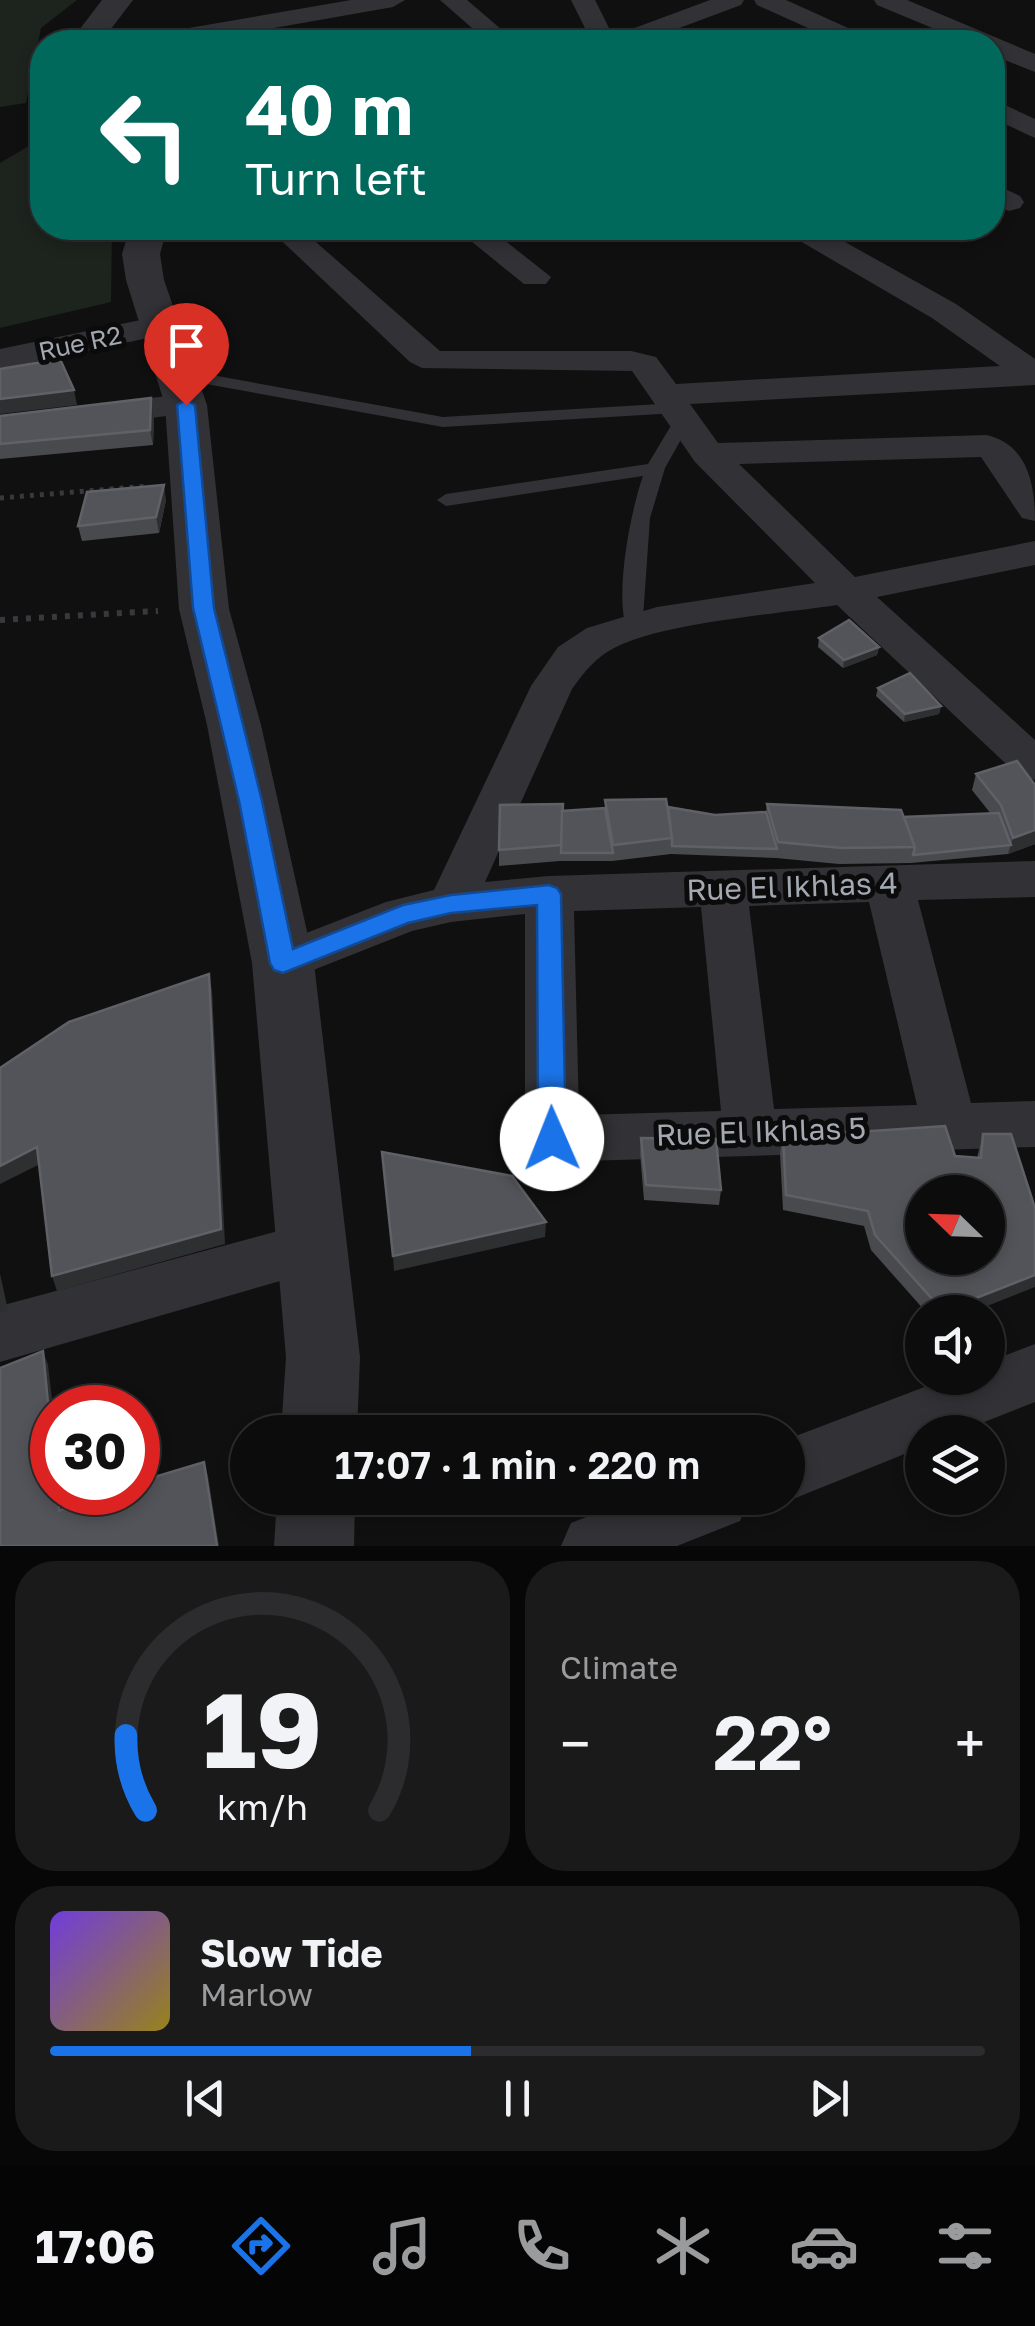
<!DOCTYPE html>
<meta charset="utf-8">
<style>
body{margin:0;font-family:"Golos Text",sans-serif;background:#1a1a1b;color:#f1f3f6;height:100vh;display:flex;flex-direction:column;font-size:38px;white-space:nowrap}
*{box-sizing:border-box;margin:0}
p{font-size:32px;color:#9a9b9d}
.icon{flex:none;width:55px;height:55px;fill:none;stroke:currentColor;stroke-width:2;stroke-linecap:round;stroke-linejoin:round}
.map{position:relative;height:1546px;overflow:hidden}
.panel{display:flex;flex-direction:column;gap:15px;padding:15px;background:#070707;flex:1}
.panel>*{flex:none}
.hud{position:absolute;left:30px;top:30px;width:975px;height:210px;border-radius:40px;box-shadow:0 5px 15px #0003,0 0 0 2px #2c2c2e;background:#00695c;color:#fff;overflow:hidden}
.needle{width:65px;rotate:293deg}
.controls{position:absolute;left:905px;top:1175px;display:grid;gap:20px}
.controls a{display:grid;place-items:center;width:100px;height:100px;border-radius:50%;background:#0c0c0d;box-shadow:0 5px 15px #0003,0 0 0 2px #2c2c2e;font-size:50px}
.speed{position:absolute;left:30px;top:1385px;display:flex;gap:20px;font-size:50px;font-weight:700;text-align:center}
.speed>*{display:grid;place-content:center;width:130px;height:130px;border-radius:50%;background:#0c0c0d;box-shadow:0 5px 15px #0003,0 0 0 2px #2c2c2e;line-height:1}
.speed .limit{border:15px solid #d22;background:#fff;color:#111}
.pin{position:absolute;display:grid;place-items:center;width:85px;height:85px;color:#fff;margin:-102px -42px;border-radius:50% 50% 50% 0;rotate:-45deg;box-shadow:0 0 10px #0007}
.pin .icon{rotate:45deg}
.me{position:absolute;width:110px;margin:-55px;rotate:359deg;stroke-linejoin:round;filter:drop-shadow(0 0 8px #0008)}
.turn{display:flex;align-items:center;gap:35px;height:210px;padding:0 50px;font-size:45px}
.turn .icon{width:130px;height:130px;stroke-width:2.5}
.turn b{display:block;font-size:70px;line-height:85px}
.big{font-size:75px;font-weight:600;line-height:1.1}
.panel .card{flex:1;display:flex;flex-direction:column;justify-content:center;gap:15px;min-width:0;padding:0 35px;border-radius:40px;background:#1a1a1b}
.panel .dial{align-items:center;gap:0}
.dial svg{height:260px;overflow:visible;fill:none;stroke:#2c2c2e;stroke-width:7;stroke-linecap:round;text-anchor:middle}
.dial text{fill:#f1f3f6;stroke:none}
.song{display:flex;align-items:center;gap:30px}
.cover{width:120px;height:120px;border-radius:15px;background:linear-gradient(135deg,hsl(260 70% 55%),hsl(50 70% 35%))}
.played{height:10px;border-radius:5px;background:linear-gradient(90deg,#1a73e8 45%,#2c2c2e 45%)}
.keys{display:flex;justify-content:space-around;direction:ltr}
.heat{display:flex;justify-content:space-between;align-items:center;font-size:55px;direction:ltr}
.panel .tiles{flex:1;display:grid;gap:15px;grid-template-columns:1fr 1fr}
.card:last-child{grid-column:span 2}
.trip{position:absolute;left:230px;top:1415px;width:575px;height:100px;border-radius:50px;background:#0c0c0d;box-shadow:0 5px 15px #0003,0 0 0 2px #2c2c2e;font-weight:600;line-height:100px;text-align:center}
.menu{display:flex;height:160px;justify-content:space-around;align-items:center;background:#050505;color:#9a9b9d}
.menu .icon{width:70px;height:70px}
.menu .active{color:#1a73e8}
.menu b{font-size:45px;color:#f1f3f6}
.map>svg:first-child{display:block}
</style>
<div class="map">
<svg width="1035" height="1546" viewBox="0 0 1035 1546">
<rect width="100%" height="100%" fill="#101011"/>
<g fill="#1d231d">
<polygon points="0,0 77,0 41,28 26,103 0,107"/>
<polygon points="42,138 42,228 112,228 111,302 0,328 0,163"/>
</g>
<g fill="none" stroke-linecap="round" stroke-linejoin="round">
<polyline stroke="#38393d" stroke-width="5" stroke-dasharray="4 6" stroke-linecap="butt" points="0,498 149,486"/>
<polyline stroke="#38393d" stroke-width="6" stroke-dasharray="5 8" stroke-linecap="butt" points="0,620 158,611"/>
<g fill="#323236" fill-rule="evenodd">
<polygon points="179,369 443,417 677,403 686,408 677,413 443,427 173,378 170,374"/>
<path d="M684,413L693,418L665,468L650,518L642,632H628C613,598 631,510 643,476L446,506L437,500L446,494L648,464L678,414Z"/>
</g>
<g fill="#323236" fill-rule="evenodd">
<polygon points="351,0 405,0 393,7 194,42 141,42 154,34"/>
<polygon points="440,0 467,0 516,42 488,42"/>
<polygon points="571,0 595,0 613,36 710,0 744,0 741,5 642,42 592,42"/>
<polygon points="754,0 786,0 868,37 872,42 839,42 757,5"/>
<polygon points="874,0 907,0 1035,54 1035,72 992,55 992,42 966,42 877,5"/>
<polygon points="992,99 1035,119 1035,138 992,118"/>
<polygon points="992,183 1020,196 1024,202 1020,208 1009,211 992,205"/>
<path d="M268,228H300L440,351H631L656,357L676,384L1000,366L932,318L788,234L784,228H820L956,304L1035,359V385L690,404L718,443L987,435C1028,445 1035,485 1035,521L1022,518L981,457L739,464L855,577L1035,541V565L877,597L1035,740V780L1019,776L837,605C779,614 666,622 616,647C597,656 584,672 572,689L485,882L549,876L1035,861V897L918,900L971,1103L1035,1101V1147L552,1162L533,1155L525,1139V914L451,922L412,931L283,982L265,977L258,963L265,949L386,902L434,890L531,686L558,647L587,628L657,607L815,583L695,462L632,371L422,368L410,362ZM869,902L917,1105L774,1109L749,906ZM701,907L721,1111L579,1115L574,911Z"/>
<polygon points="455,228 489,228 551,277 546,284 524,284"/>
<polygon points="160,316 172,319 177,326 172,333 0,369 0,349"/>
<polygon points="186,394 198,398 204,405 198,412 0,437 0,415"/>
<polygon points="312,1222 332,1230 341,1248 332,1266 0,1362 0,1306"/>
<polygon points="1035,1344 1035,1402 959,1432 922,1432 922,1447 788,1501 779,1498 788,1498 788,1439 948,1378 988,1378 988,1362"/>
<polygon points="635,1498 749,1498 740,1521 677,1546 561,1546 571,1523"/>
</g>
<g fill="#323236" fill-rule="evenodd">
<polygon points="102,0 133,0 101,42 70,42"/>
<polygon points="130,228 167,228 160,254 164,280 207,405 229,609 261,725 314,963 360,1357 357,1432 281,1432 286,1357 252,963 207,725 179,609 165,405 126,280 122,254"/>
<polygon points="277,1498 355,1498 354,1546 274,1546"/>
</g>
</g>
<g fill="#494a4e">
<polygon points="151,398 154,413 153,445 0,459 0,416"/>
<polygon points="166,500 159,533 82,541 78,526"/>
<polygon points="819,638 879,647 877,655 843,668 818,647"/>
<polygon points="878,688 941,706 939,714 904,722 876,696"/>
<polygon points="976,774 1035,844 1008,854 911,863 839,864 776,858 671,854 612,861 560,861 499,866 499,850 562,811 605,808 605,800 668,807 715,815 766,812 767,804 904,817 991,814 972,790"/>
<polygon points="983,1134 972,1312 926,1312 871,1250 864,1226 783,1210 780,1153 783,1137 977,1158"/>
<polygon points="641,1138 721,1190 719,1205 644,1200 640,1153"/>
</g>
<g fill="#2e2f31">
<polygon points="74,390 77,405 0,414 0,399"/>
<polygon points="151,398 154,413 153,445 150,430"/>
<polygon points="164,485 166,500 159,533 156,517"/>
<polygon points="879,647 877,655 843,668 844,660"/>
<polygon points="941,706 939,714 904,722 905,714"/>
<polygon points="1035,830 1035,844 1008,854 1013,838"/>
<polygon points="209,974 212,990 225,1244 57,1291 52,1276"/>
<polygon points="37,1147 42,1163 0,1184 0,1166"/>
<polygon points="546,1222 545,1237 394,1271 393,1256"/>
<polygon points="0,1274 8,1310 0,1313"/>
<polygon points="1035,1275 1035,1287 972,1312 943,1312"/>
<polygon points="43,1351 48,1365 53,1408 52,1445"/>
<polygon points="204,1462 208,1476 219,1546 217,1546"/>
<polygon points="58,1492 62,1492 65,1524 59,1511"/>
</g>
<g fill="#525459" stroke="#5f6167" stroke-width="2.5" fill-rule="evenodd">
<polygon points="60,359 74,390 0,399 0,369"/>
<polygon points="151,398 150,430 0,444 0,416"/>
<polygon points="164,485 156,517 78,526 87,492"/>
<polygon points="849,620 879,647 844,660 819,638"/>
<polygon points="910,673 941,706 905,714 878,688"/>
<polygon points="1017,761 1035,785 1035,830 1013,838 1001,805 976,774"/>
<polygon points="666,799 672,838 613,845 605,800"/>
<polygon points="563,804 561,845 499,850 500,805"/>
<polygon points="767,804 901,810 915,847 842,848 778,842"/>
<polygon points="668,807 715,815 766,812 777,849 672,846 672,838"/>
<polygon points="605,808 613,853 561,853 562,811"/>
<polygon points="999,813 1011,845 913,855 915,847 904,817"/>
<polygon points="209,974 221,1229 52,1276 37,1147 0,1166 0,1068 69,1022"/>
<path d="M945,1126L955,1156L981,1158L983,1134H1011L1035,1208V1275L943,1311L875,1235L868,1211L786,1195L783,1137ZM922,1192H988V1258H922Z"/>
<polygon points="641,1138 716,1139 721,1190 646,1185"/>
<polygon points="382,1152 512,1176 546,1222 393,1256"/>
<polygon points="43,1351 52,1445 52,1492 58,1492 59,1511 103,1492 138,1492 138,1482 204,1462 217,1546 0,1546 0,1368"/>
</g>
<polygon fill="#1a73e8" stroke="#114b97" stroke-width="2.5" points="186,400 195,405 214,608 262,801 293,949 403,905 451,895 549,885 557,888 561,894 566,1139 562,1148 552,1151 542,1148 538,1139 537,905 451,913 408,923 283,973 274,970 270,963 239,801 193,608 177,405"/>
<g text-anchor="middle" stroke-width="10" stroke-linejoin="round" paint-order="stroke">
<g font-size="25" fill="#a3a8b1" stroke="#0b0b0c">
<text transform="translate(80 343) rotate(-12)" y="9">Rue R2</text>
</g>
<g font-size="30" fill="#a3a8b1" stroke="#0b0b0c">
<text transform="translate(792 887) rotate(-2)" y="10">Rue El Ikhlas 4</text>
<text transform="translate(761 1132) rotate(-2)" y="10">Rue El Ikhlas 5</text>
</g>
</g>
</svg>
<div class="controls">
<a><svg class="needle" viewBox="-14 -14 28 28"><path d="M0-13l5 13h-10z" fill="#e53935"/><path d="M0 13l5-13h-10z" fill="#9a9b9d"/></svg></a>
<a><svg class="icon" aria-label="sound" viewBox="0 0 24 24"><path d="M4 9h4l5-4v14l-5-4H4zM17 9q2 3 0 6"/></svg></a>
<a><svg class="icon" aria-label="layers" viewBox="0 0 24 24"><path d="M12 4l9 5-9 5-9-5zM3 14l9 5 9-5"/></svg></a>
</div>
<div class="speed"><div class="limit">30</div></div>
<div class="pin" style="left:186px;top:405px;background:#d93025"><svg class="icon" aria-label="arrive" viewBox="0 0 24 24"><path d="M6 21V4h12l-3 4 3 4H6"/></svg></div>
<svg class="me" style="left:552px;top:1139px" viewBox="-20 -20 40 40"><circle r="19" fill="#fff"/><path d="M0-13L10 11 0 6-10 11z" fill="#1a73e8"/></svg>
<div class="trip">17:07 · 1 min · 220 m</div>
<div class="hud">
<div class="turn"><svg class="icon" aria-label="left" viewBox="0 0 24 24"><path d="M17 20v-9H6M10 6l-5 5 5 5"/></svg><div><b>40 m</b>Turn left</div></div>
</div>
</div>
<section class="panel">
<div class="tiles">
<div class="card dial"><svg viewBox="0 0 100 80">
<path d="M14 69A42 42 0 1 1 86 69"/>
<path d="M14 69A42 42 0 0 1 8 46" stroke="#1a73e8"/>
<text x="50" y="56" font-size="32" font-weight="700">19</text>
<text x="50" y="72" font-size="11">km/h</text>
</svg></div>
<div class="card"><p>Climate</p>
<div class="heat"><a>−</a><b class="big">22°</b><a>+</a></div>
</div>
<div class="card">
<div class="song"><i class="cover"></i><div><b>Slow Tide</b><p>Marlow</p></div></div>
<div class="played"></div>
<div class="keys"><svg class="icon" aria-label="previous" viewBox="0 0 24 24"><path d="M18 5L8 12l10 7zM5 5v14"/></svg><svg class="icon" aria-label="pause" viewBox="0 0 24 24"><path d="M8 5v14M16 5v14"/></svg><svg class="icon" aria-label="next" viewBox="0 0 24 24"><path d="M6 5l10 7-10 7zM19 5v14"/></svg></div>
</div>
</div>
</section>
<nav class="menu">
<b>17:06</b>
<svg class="icon active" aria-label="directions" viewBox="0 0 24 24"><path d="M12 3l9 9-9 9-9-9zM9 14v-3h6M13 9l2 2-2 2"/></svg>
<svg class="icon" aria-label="music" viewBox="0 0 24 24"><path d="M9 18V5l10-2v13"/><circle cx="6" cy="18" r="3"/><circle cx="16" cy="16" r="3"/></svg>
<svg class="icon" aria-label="phone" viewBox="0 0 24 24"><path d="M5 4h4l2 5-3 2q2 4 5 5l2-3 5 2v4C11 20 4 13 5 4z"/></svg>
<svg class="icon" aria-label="climate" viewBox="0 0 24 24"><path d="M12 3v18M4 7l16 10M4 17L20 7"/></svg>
<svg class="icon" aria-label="car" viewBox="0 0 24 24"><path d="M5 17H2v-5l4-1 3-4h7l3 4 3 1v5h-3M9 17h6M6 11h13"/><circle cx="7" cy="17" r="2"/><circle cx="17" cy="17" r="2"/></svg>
<svg class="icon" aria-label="filters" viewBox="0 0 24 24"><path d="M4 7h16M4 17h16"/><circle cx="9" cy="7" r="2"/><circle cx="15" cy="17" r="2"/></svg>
</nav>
